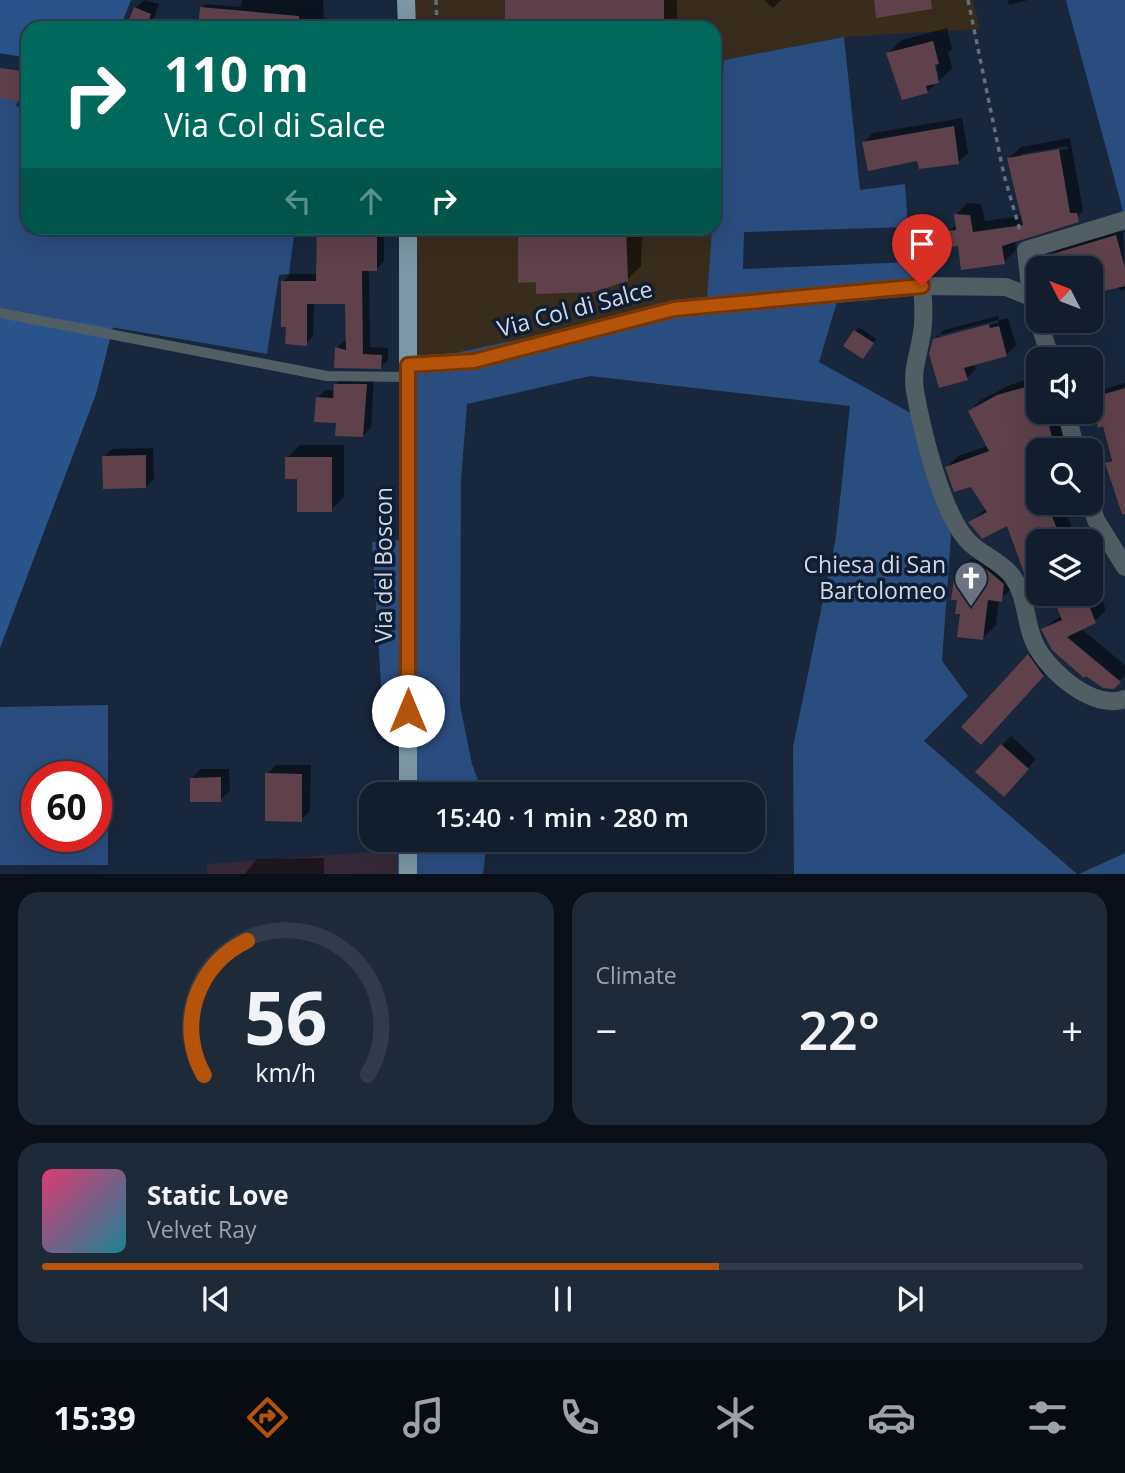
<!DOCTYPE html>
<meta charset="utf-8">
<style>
body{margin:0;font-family:"Open Sans",sans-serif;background:#1f2a39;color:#f1f3f6;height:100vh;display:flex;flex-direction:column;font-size:26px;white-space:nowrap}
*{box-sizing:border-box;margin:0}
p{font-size:23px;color:#9ca2aa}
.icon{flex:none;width:38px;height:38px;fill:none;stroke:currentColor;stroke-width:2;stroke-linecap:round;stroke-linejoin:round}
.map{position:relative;height:874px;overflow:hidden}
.drawer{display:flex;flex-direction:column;gap:18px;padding:18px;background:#0a1019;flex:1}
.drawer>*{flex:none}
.hud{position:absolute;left:21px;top:21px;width:700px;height:214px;border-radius:21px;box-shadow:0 7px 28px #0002,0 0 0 2px #313b49;background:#00695c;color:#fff;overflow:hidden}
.needle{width:46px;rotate:312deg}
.controls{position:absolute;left:1026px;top:256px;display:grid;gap:14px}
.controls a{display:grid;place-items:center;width:77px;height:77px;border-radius:14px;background:#121d2d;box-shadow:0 7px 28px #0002,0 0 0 2px #313b49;font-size:35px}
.speed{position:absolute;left:21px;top:761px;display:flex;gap:14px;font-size:35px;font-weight:700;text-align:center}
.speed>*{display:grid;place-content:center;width:91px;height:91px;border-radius:50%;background:#121d2d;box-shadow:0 7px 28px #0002,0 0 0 2px #313b49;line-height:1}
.speed .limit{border:10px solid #d22;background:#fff;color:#111}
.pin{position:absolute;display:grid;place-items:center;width:60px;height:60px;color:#fff;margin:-72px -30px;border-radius:50% 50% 50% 0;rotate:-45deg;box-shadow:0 0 7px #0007}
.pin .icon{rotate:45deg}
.me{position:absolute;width:77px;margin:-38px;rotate:0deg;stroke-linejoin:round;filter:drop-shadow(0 0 5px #0008)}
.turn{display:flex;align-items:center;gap:24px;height:147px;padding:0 28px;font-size:32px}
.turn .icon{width:91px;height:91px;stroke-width:2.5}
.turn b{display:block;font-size:49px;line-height:60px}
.lanes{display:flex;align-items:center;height:66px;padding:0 28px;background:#0003;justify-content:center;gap:35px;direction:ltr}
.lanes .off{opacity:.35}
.big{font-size:52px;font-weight:600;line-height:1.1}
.drawer .tile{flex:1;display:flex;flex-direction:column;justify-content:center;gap:10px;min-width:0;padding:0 24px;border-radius:21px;background:#1f2a39}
.drawer .dial{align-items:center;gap:0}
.dial svg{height:182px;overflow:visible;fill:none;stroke:#313b49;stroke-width:7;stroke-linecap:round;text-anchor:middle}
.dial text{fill:#f1f3f6;stroke:none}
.song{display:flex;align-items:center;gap:21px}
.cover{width:84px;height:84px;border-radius:10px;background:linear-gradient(135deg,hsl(340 70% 55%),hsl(190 70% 35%))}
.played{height:7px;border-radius:4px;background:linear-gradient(90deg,#b45309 65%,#313b49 65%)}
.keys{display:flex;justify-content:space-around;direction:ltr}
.heat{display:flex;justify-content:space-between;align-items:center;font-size:38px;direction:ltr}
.drawer .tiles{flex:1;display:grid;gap:18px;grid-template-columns:1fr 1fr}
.tile:last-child{grid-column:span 2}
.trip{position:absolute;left:359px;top:782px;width:406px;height:70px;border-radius:21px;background:#121d2d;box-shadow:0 7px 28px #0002,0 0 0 2px #313b49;font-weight:600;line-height:70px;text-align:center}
.tabs{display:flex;height:112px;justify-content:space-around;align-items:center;background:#070c12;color:#9ca2aa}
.tabs .icon{width:49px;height:49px}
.tabs .active{color:#b45309}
.tabs b{font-size:32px;color:#f1f3f6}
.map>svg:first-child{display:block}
</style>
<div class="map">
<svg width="1125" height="875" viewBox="0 0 1125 875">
<rect width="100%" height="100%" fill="#18273c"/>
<g fill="#382c1d">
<polygon points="409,0 973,0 980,29 844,37 724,60 714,203 714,28 410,28"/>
<polygon points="411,228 712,228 708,299 413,362"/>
</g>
<polygon fill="#352938" points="398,850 398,874 207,874 207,864"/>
<g fill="#2a4d7f" fill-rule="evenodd">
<polygon points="1066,0 1125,0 1125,218 1068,8"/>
<polygon points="844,37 860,190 905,184 908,227 744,232 743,269 911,262 914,287 839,295 819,362 916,416 951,535 942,661 968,696 924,741 1077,874 794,874 793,747 836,537 850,406 590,376 467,404 461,480 460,705 472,764 483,794 400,794 401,700 382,699 372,542 403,540 413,362 707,299 724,60"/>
<polygon points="0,55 28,60 28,228 295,228 289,274 279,275 267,354 0,308"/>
<path d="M108,705V865H0V707ZM96,777V836H37V777Z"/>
<polygon points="398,840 487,840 483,874 398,875"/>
<polygon points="1125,853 1125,874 1079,874"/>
</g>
<g fill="#2a548c">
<polygon points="0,0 131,0 120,28 28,28 28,60 0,55"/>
<polygon points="0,308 113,327 96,394 0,648"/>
</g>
<g fill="#0007" fill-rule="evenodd">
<polygon points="144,0 159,4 150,28 128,28 136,8"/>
<polygon points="242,0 323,0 324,28 200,28 201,8 206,4 241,7"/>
<polygon points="506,0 677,0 677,28 507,28"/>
<polygon points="764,0 781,0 773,8"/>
<polygon points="1008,0 1028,0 1009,5"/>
<path d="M947,28L952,49L948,53L952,68L927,92L888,53L902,40ZM934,57L939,76L936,79Z"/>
<polygon points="0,53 28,58 28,108 16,106 18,100 0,97"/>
<polygon points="962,118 968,153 958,162 919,159 864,142 873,133"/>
<path d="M1070,138L1083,211L1071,223L1015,240L1016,250L1004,262L959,244L948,232L957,224L956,215L967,203L981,204L985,221L1022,216L1009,158L1021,147ZM1067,146L1068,149L1021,157V154Z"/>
<polygon points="318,228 384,228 384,261 377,269 369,269 370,347 388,348 388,360 380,367 337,348 344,341 347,342 347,302 314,302 313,336 306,344 288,325 283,282 290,274 318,274"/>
<polygon points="519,228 642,228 641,266 627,280 519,281"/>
<polygon points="1123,229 1125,289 1120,291 1118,286 1090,268 1051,255 1059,248"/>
<path d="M998,316L999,320L1008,318L1016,345L1007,354L974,363L976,369L967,378L934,340L944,330ZM998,320V323L939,339V335Z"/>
<polygon points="859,327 876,339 867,353 855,331"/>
<polygon points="1038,376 1038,411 1051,411 1053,416 1060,414 1067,450 1038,450 1038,502 1070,502 1064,508 1077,541 1038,541 1038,577 1030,581 1008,524 970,522 987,508 972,485 947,467 958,456 988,446 970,411 981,400 1010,385"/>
<polygon points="344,377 374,377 371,427 363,436 338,422 317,398 326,390 335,390 335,385"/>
<polygon points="1125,383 1125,494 1107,464 1113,457 1104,424 1091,398 1098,391"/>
<polygon points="300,445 344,445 344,497 331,510 299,478 287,458"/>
<polygon points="153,448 154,479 146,487 104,457 112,449"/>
<polygon points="984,554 1015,586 999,600 996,625 982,639 962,613 956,573 970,559 978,560"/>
<polygon points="1090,572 1106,610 1095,621 1080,628 1125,665 1125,675 1112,688 1086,674 1084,676 1062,659 1043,629 1062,615 1053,593 1090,593"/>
<polygon points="1042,642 1056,661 995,728 1029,655"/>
<polygon points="1011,736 1036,759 1012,786 1002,745"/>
<polygon points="276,765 311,765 310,811 301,820 267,774"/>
<polygon points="201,769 229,769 230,791 220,800 192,778"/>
<polygon points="324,858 324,875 244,875 257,859"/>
</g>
<g fill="#5e414b">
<rect x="505" y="0" width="159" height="28"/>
<polygon points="874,0 931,0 932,9 876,18"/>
<polygon points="134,7 151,14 146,28 126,28"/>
<polygon points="200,7 299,16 299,28 198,28"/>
<polygon points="933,41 939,64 935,65 939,83 926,86 928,93 902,100 886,53"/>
<polygon points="0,68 28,72 28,103 0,98"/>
<polygon points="954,126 959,164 919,169 917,161 868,171 862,142"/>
<polygon points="1059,149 1070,213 1077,213 1079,222 1002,246 1005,264 961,270 958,246 949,247 946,231 956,230 954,214 970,215 973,232 1023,225 1007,158"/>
<polygon points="317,228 373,228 373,232 377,233 377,271 362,271 363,354 382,355 381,369 334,368 335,347 346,350 345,304 307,304 307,346 285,344 286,327 281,327 281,281 316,281"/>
<polygon points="518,228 626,228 628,281 593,292 536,294 536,282 518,283"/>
<polygon points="1116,235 1125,268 1125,286 1090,294 1090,268 1052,268 1049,255"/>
<polygon points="989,324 990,328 999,326 1007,356 964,368 968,380 939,388 929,354 933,339"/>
<polygon points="854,330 874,343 863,359 843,346"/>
<polygon points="334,384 367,384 363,437 335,436 336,423 314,422 316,397 333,398"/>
<polygon points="1029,386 1041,426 1049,425 1055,450 1038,450 1038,502 1046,502 1062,541 1038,541 1036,606 1007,526 982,539 980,536 968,522 987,512 971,487 954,492 945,467 989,451 968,411 997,395"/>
<polygon points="1125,388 1125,514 1122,514 1105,463 1112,461 1103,426 1098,428 1090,398"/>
<polygon points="146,455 146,488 103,489 102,456"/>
<polygon points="285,457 332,457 332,512 297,512 297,479 285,479"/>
<polygon points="969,567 986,569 1004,584 1002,602 988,600 983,640 957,637 960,614 955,614 957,600 951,600 955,572 968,574"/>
<polygon points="1051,593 1084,593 1096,623 1067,637 1121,682 1114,689 1103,688 1086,676 1084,678 1052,650 1041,629 1062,620"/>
<polygon points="1028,654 1044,676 981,745 961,727"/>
<polygon points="1001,744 1029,769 1004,797 975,772"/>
<polygon points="265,773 302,774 302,822 265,821"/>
<polygon points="221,777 221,802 190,802 190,778"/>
</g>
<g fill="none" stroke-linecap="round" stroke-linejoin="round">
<g stroke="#626f81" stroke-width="3.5" stroke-dasharray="5 5" stroke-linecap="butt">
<polyline points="436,0 437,28"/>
<polyline points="968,0 1004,175 1021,234"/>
</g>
<polyline stroke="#515f65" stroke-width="10" points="0,313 327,376 408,377"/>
<g stroke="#515f65" stroke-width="18">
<path d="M922,286C923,298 924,311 923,323C922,347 911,366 915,391C922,430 941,511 967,540C979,554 1001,561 1012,576C1028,597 1024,624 1036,646C1051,674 1094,710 1125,699"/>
<polyline points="1038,320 1031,297 1026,250 1125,220"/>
<polyline points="1038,320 1051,359"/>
<polyline points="408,365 474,361 674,309 922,286 1006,287 1031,297"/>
<polyline points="1066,411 1076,450"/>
<polyline points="1090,502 1096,520 1125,567"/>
</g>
<g stroke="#7a97a3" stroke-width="18">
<polyline points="406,0 407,28"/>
<polyline points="408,228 408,794"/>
<polyline points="408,840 408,875"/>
</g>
</g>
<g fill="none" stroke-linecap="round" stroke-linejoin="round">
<g stroke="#753606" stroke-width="18">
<polyline id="route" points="408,711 408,365 474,361 674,309 922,286"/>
</g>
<use href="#route" stroke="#b45309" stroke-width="12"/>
</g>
<defs>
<g id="church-pin" transform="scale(1.75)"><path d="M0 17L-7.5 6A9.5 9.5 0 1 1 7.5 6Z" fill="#6b7280" stroke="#0f1e32"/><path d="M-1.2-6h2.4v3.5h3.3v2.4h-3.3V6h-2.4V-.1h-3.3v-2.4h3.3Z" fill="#fff"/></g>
</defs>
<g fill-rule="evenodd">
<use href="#church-pin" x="971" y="578"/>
</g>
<g text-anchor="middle" stroke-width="7" stroke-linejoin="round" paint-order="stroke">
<g font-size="23" fill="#cfd9e7" stroke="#0f1e32">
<text transform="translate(575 309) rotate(-15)" y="8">Via Col di Salce</text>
<text transform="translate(384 565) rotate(-90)" y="8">Via del Boscon</text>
</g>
<g font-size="23" fill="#cfd9e7" stroke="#0f1e32" text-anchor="end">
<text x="946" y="573">Chiesa di San<tspan x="946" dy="26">Bartolomeo</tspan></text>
</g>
</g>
</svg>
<div class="controls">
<a><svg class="needle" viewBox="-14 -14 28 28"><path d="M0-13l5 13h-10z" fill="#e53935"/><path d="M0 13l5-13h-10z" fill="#9ca2aa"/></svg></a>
<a><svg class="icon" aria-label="sound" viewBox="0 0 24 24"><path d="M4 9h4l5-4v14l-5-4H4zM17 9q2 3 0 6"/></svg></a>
<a><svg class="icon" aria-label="search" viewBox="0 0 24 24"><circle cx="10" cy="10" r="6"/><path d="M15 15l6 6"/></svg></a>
<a><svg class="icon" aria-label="layers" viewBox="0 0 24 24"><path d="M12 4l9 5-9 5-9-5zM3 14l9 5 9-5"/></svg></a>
</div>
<div class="speed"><div class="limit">60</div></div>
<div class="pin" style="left:922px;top:286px;background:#d93025"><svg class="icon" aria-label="arrive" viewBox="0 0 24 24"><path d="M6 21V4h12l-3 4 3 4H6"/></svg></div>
<svg class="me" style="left:408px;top:711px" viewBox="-20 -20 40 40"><circle r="19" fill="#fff"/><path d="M0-13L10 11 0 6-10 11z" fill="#b45309"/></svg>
<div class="trip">15:40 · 1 min · 280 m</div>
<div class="hud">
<div class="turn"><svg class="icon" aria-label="right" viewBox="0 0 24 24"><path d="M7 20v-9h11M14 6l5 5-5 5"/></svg><div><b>110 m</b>Via Col di Salce</div></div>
<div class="lanes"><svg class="icon off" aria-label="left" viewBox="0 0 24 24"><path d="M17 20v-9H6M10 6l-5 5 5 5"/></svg><svg class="icon off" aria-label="ahead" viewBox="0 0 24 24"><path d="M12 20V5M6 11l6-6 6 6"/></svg><svg class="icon" aria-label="right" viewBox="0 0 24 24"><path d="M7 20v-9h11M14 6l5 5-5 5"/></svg></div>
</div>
</div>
<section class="drawer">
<div class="tiles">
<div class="tile dial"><svg viewBox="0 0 100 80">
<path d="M14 69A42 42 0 1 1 86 69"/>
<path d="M14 69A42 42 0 0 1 33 10" stroke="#b45309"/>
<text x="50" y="56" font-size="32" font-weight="700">56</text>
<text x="50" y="72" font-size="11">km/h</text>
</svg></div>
<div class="tile"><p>Climate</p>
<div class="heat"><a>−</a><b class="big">22°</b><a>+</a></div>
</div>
<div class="tile">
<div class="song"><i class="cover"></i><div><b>Static Love</b><p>Velvet Ray</p></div></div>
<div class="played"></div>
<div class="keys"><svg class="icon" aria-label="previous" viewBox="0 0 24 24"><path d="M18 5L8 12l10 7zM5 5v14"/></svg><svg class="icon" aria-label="pause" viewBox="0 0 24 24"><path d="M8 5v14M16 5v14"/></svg><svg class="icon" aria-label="next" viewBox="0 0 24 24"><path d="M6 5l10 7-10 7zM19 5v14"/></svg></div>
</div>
</div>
</section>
<nav class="tabs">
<b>15:39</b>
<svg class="icon active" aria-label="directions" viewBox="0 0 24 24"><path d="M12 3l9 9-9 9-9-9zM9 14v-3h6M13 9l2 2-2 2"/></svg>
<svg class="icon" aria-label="music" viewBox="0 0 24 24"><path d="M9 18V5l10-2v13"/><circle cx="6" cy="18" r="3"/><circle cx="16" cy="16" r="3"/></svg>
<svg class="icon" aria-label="phone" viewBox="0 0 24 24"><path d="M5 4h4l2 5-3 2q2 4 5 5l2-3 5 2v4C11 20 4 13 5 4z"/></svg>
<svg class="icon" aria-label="climate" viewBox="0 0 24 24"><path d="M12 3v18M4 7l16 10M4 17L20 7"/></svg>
<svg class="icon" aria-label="car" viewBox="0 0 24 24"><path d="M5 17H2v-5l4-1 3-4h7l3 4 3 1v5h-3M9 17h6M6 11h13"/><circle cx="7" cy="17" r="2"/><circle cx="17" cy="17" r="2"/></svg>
<svg class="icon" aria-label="filters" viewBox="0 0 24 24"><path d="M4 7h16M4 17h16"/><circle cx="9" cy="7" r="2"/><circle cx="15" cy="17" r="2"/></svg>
</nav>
